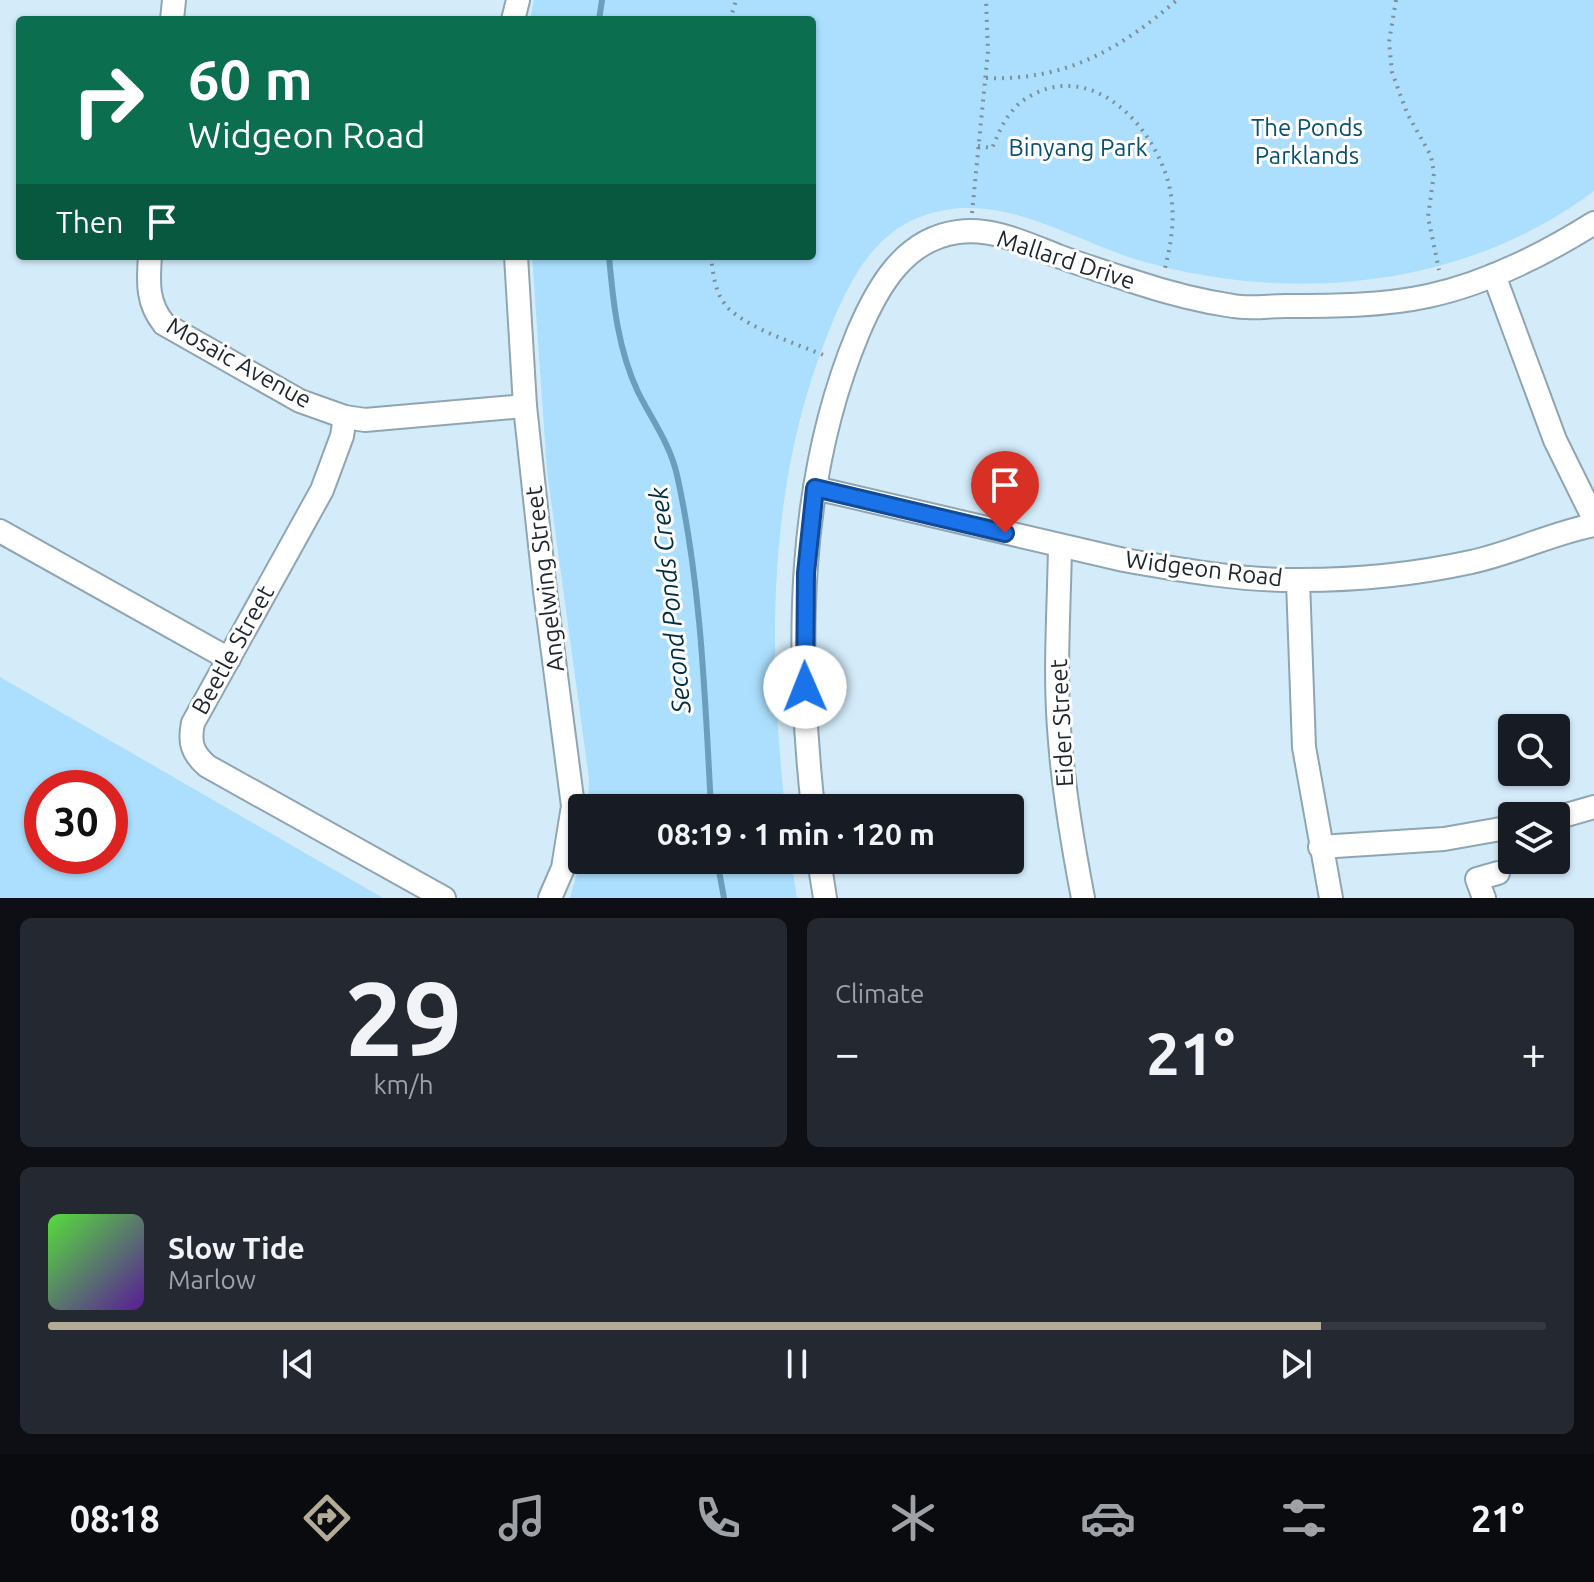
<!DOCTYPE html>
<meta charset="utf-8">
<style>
body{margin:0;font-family:Ubuntu,sans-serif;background:#242831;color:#f1f3f6;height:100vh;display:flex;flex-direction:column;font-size:30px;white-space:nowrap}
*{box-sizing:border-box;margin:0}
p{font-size:26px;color:#9ea1a6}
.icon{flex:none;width:44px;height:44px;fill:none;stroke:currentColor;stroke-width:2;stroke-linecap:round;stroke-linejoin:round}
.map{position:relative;height:898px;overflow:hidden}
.panel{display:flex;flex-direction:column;gap:20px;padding:20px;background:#0d0f14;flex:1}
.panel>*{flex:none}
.top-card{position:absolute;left:16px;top:16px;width:800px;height:244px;border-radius:8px;box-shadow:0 2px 6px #0004;background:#0b6e4f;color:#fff;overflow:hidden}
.tools{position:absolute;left:1498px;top:714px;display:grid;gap:16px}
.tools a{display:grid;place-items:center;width:72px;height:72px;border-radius:8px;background:#171b24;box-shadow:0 2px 6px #0004;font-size:40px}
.speed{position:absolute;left:24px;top:770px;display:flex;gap:16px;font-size:40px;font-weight:700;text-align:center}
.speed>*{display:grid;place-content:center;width:104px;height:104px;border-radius:50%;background:#171b24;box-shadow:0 2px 6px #0004;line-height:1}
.speed .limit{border:12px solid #d22;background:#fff;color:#111}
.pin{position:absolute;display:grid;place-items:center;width:68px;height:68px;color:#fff;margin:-82px -34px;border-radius:50% 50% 50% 0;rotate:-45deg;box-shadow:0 0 8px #0007}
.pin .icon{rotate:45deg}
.me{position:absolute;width:88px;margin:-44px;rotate:359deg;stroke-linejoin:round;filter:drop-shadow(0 0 6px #0008)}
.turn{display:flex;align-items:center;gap:28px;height:168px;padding:0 40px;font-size:36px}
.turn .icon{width:104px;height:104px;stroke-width:2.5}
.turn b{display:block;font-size:56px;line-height:68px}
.then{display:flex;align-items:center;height:76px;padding:0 40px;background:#0003;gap:16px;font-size:30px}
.big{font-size:60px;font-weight:700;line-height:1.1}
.panel .widget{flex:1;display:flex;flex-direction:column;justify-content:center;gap:12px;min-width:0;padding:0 28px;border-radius:12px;background:#242831}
.panel .dial{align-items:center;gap:0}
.dial b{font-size:104px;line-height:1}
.song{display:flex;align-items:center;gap:24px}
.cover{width:96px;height:96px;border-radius:12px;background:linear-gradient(135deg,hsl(110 70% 55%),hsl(270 70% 35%))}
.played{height:8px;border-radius:4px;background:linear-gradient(90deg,#b4ab97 85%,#363941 85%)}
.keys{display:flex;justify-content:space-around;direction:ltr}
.heat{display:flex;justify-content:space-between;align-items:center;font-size:44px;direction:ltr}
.panel .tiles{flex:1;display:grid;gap:20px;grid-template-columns:1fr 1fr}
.widget:last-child{grid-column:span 2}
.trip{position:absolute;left:568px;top:794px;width:456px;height:80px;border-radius:8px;background:#171b24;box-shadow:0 2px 6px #0004;font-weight:700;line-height:80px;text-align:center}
.dock{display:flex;height:128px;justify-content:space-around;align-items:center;background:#090b0e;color:#9ea1a6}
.dock .icon{width:56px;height:56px}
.dock .active{color:#b4ab97}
.dock b{font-size:36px;color:#f1f3f6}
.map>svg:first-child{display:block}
</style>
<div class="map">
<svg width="1594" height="898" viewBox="0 0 1594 898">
<rect width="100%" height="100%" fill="#d4ecfa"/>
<g fill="#abdffd" fill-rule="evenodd">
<path d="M534,0H1594V191C1465,288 1291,305 1138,260C1082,243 1024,206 964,208C884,212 853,269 827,336C767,487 768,649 785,808H588L589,779L547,471L532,256H812V20H530Z"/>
<path d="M0,677L383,898H0ZM42,788H110V856H42Z"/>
<polygon points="582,855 582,860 791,860 797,898 570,898"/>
</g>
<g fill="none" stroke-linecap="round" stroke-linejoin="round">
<g stroke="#699ebd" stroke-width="6">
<polyline points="599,20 602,0"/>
<path d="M609,256C613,302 618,350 638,392C652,420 670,444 677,475C701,583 705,697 711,808"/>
<polyline points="717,860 724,898"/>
</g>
<g stroke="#8fa5b2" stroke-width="26">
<g id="minor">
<polyline points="172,20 174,0"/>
<polyline points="513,20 518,0"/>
<path d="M150,256C148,283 147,303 164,324L300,401L345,417L365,420L525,406"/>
<polyline points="516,256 525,406 545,591 573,806 563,868 550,898"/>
<polyline points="1494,275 1555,440 1594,519"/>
<path d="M345,417L342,436L322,490L193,723C189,742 192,753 207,766L444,898"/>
<path d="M815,488L1124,560C1182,570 1242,581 1301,580C1357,580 1416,574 1471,562C1513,553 1552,533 1594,525"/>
<polyline points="0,531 229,659"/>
<path d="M1060,546C1059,611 1054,676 1060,741C1064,794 1073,846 1083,898"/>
<polyline points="1298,581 1304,747 1331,898"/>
<path d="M813,808C796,650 796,482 858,333C877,288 904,239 958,232C992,227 1027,244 1058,256C1082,265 1107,273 1132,281C1165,292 1199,301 1233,306C1250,309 1268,306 1285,306C1332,306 1382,306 1428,296C1488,283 1543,255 1594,223"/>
<polyline points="1556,818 1594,807"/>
<polyline points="1320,847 1444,839 1512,827"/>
<polyline points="819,860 825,898"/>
<polyline points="1484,898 1477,879 1498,873"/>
</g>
</g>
<g stroke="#7e8f99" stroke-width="4" stroke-dasharray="2 6" stroke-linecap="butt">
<polyline points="1396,0 1389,42 1392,72 1407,113 1431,156 1434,173 1428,217 1439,270"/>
<polyline points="730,20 736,0"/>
<path d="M986,78C1065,81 1119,50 1177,0"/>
<path d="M978,146L992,148C998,135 1003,121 1013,110C1020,101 1032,94 1043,90C1106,68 1162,139 1171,195C1175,220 1171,244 1165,268"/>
<polyline points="972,213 988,51 986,0"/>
<path d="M711,256C713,274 715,295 729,309C752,330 797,344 826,356"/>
</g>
<use href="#minor" stroke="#fff" stroke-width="22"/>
</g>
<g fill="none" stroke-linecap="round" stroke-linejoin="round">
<g stroke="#114b97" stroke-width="20">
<polyline id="route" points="805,687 806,573 815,488 1005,533"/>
</g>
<use href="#route" stroke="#1a73e8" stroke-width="14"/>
</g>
<g text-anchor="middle" stroke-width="6" stroke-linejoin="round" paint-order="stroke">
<g font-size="24" fill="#08506f" stroke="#fff">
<text x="1307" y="136">The Ponds<tspan x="1307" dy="28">Parklands</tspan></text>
<text x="1078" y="156">Binyang Park</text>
</g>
<g font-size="24" fill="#1e272c" stroke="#fff">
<text transform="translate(1066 260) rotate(18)" y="8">Mallard Drive</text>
<text transform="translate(239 363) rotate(29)" y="8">Mosaic Avenue</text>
<text transform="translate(1204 569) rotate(7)" y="8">Widgeon Road</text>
<text transform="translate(545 579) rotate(-97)" y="8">Angelwing Street</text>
<text transform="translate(233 650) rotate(-61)" y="8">Beetle Street</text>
<text transform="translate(1062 723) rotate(-93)" y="8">Eider Street</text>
</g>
<g font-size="26" font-style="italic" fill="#002f44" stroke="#fff">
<text transform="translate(670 600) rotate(-96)" y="9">Second Ponds Creek</text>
</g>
</g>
</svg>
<div class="tools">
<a><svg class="icon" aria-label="search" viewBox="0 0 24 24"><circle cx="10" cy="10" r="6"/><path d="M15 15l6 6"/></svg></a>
<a><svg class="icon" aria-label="layers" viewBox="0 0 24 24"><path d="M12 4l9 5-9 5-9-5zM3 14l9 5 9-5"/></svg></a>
</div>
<div class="speed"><div class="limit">30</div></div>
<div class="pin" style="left:1005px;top:533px;background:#d93025"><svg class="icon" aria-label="arrive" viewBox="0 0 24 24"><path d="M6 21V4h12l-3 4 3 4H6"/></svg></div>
<svg class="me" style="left:805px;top:687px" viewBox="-20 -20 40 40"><circle r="19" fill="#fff"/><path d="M0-13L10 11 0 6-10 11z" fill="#1a73e8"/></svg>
<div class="trip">08:19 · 1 min · 120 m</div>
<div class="top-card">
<div class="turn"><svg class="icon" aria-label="right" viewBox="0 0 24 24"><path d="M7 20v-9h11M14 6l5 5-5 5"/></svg><div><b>60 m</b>Widgeon Road</div></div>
<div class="then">Then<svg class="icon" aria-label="arrive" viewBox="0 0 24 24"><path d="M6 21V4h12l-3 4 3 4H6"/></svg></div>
</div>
</div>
<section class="panel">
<div class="tiles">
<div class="widget dial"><b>29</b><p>km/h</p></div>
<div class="widget"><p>Climate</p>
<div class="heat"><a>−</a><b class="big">21°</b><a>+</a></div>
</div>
<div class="widget">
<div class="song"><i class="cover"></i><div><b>Slow Tide</b><p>Marlow</p></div></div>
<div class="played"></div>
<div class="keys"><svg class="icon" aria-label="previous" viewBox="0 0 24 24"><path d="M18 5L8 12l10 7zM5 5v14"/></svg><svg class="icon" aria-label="pause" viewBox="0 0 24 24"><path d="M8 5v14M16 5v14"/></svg><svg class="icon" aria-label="next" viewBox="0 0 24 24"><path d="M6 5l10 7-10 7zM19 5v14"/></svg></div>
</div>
</div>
</section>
<nav class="dock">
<b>08:18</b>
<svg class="icon active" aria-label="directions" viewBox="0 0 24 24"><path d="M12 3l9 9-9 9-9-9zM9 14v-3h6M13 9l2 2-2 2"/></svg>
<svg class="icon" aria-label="music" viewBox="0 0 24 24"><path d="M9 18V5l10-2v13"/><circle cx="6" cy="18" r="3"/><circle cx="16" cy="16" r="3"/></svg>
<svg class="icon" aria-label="phone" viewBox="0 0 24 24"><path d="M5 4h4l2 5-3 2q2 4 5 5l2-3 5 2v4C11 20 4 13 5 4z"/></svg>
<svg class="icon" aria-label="climate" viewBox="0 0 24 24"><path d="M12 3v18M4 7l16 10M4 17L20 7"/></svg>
<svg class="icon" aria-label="car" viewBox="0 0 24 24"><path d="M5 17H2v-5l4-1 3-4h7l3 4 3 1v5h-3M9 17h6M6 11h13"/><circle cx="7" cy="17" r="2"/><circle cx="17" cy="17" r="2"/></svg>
<svg class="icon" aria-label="filters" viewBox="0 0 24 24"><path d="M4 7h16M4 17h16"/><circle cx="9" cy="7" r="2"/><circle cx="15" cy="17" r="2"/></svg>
<b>21°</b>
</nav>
